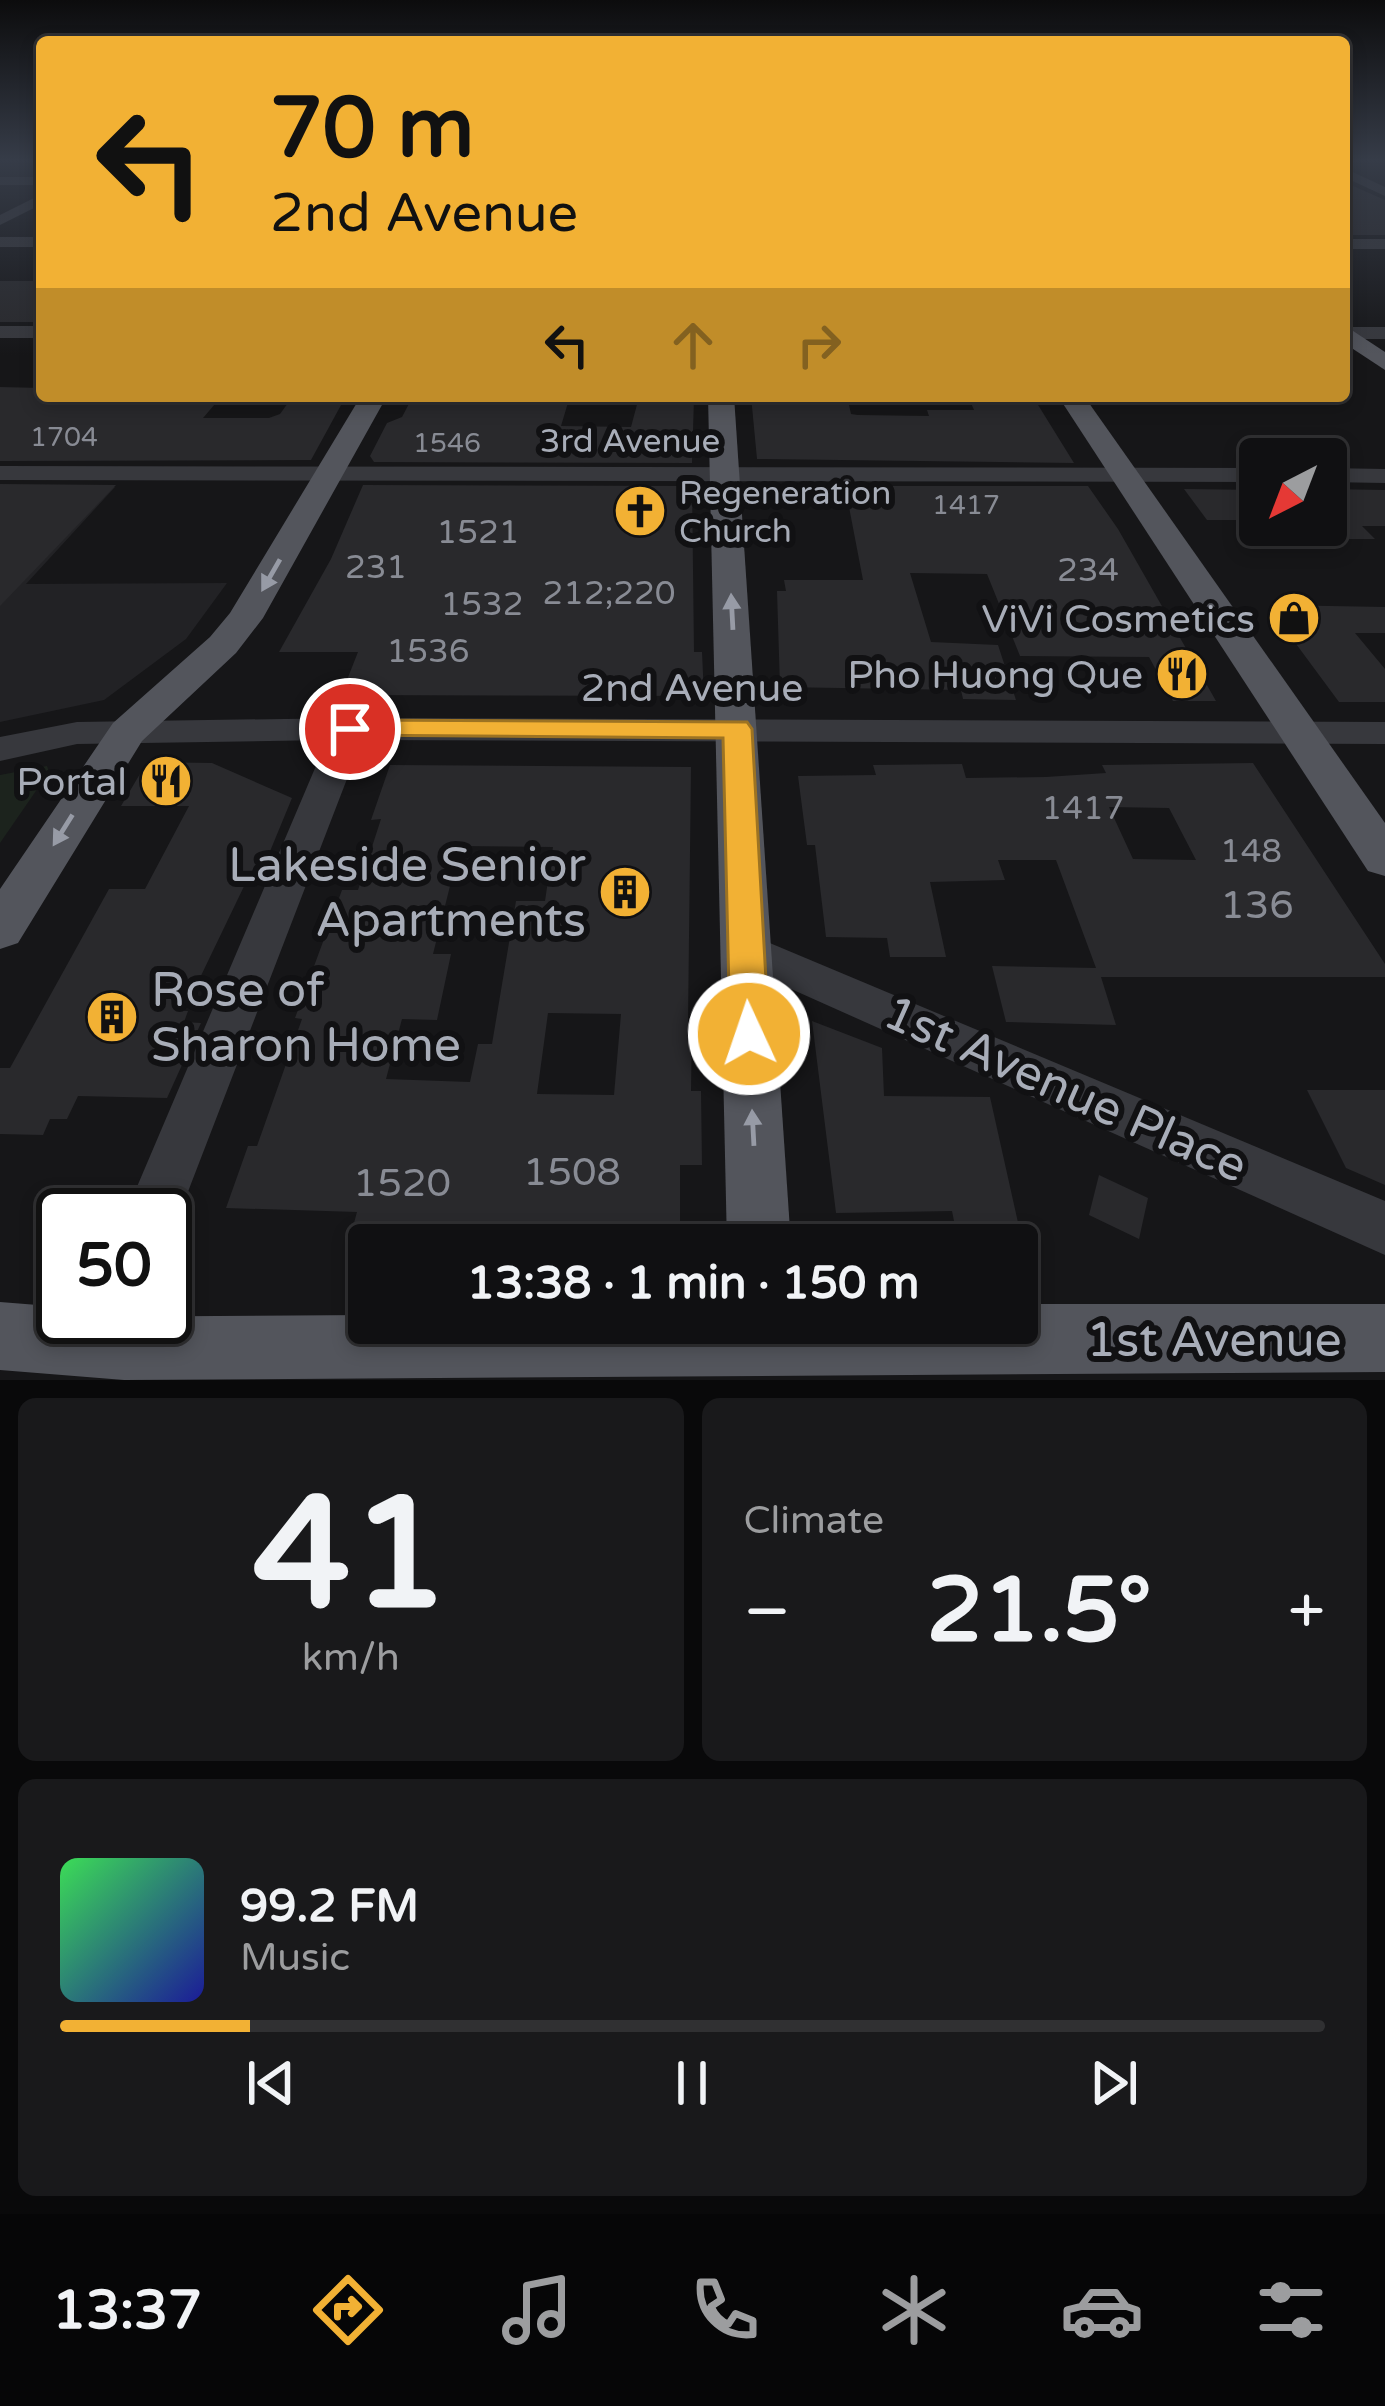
<!DOCTYPE html>
<meta charset="utf-8">
<style>
body{margin:0;font-family:"Varela Round",sans-serif;background:#19191b;color:#f1f3f6;height:100vh;display:flex;flex-direction:column;font-size:45px;white-space:nowrap}
*{box-sizing:border-box;margin:0}
p{font-size:39px;color:#9c9d9f}
.icon{flex:none;width:66px;height:66px;fill:none;stroke:currentColor;stroke-width:2;stroke-linecap:round;stroke-linejoin:round}
.map{position:relative;height:1380px;overflow:hidden}
.side{display:flex;flex-direction:column;gap:18px;padding:18px;background:#09090a;flex:1}
.side>*{flex:none}
.top-card{position:absolute;left:36px;top:36px;width:1314px;height:366px;border-radius:12px;box-shadow:0 6px 18px #0003,0 0 0 3px #303032;background:#f2b134;color:#111;overflow:hidden}
.needle{width:78px;rotate:222deg}
.buttons{position:absolute;left:1239px;top:438px;display:grid;gap:24px}
.buttons a{display:grid;place-items:center;width:108px;height:108px;border-radius:12px;background:#101012;box-shadow:0 6px 18px #0003,0 0 0 3px #303032;font-size:60px}
.speed{position:absolute;left:36px;top:1188px;display:flex;gap:24px;font-size:60px;font-weight:700;text-align:center}
.speed>*{display:grid;place-content:center;width:156px;height:156px;border-radius:50%;background:#101012;box-shadow:0 6px 18px #0003,0 0 0 3px #303032;line-height:1}
.speed .limit{border:6px solid #111;border-radius:18px;background:#fff;color:#111}
.pin{position:absolute;display:grid;place-items:center;width:102px;height:102px;color:#fff;margin:-51px;border:6px solid #fff;border-radius:50%;box-shadow:0 3px 12px #0007}
.me{position:absolute;width:132px;margin:-66px;rotate:357deg;stroke-linejoin:round;filter:drop-shadow(0 0 9px #0008)}
.turn{display:flex;align-items:center;gap:42px;height:252px;padding:0 36px;font-size:54px}
.turn .icon{width:156px;height:156px;stroke-width:2.5}
.turn b{display:block;font-size:84px;line-height:102px}
.lanes{display:flex;align-items:center;height:114px;padding:0 36px;background:#0003;justify-content:center;gap:60px;direction:ltr}
.lanes .off{opacity:.35}
.big{font-size:90px;font-weight:800;line-height:1.1}
.side .card{flex:1;display:flex;flex-direction:column;justify-content:center;gap:18px;min-width:0;padding:0 42px;border-radius:18px;background:#19191b}
.side .dial{align-items:center;gap:0}
.dial b{font-size:156px;line-height:1}
.song{display:flex;align-items:center;gap:36px}
.cover{width:144px;height:144px;border-radius:18px;background:linear-gradient(135deg,hsl(130 70% 55%),hsl(240 70% 35%))}
.played{height:12px;border-radius:6px;background:linear-gradient(90deg,#f2b134 15%,#303032 15%)}
.keys{display:flex;justify-content:space-around;direction:ltr}
.heat{display:flex;justify-content:space-between;align-items:center;font-size:66px;direction:ltr}
.side .tiles{flex:1;display:grid;gap:18px;grid-template-columns:1fr 1fr}
.card:last-child{grid-column:span 2}
.trip{position:absolute;left:348px;top:1224px;width:690px;height:120px;border-radius:12px;background:#101012;box-shadow:0 6px 18px #0003,0 0 0 3px #303032;font-weight:800;line-height:120px;text-align:center}
.dock{display:flex;height:192px;justify-content:space-around;align-items:center;background:#060607;color:#9c9d9f}
.dock .icon{width:84px;height:84px}
.dock .on{color:#f2b134}
.dock b{font-size:54px;color:#f1f3f6}
.map>svg:first-child{display:block}
</style>
<div class="map">
<svg width="1385" height="1380" viewBox="0 0 1385 1380">
<rect width="100%" height="100%" fill="#161618"/>
<polygon fill="#222225" points="0,485 115,487 26,584 227,583 186,639 104,700 0,722"/>
<polygon fill="#1c231d" points="47,766 49,772 0,843 0,775"/>
<g fill="#29292c" fill-rule="evenodd">
<polygon points="1344,182 1385,200 1385,235 1344,235"/>
<rect x="0" y="281" width="42" height="41"/>
<polygon points="0,387 42,388 42,396 52,396 47,400 197,396 189,404 215,404 203,418 269,418 280,414 293,396 346,396 311,460 0,461"/>
<polygon points="514,396 570,396 561,426 631,427 639,397 694,398 692,463 374,462 370,456 387,423 402,417 412,398"/>
<polygon points="751,396 847,396 851,414 858,415 929,416 927,410 974,410 968,396 1025,397 1035,400 1074,463 757,459"/>
<polygon points="0,484 116,485 0,606"/>
<polygon points="363,485 692,486 694,652 702,652 704,696 341,695 358,652 279,652 331,559"/>
<polygon points="845,486 1088,486 1118,529 1216,701 1173,701 1149,657 1020,656 987,574 910,573 931,642 998,645 1016,700 963,699 961,690 780,687 777,591 786,591 784,580 863,580"/>
<polygon points="1184,489 1260,490 1260,520 1207,520"/>
<polygon points="1326,489 1385,490 1385,526 1362,526 1375,539 1326,539"/>
<polygon points="1275,605 1385,607 1385,633 1355,633 1385,669 1385,702 1339,702 1288,633 1296,633"/>
<polygon points="147,762 212,763 292,798 259,878 248,878 184,1011 188,1011 184,1022 201,1023 167,1098 78,1096 67,1119 50,1119 43,1135 0,1134 0,1068 10,1068 109,889 145,889 189,806 121,806"/>
<path d="M1253,763L1385,964V977H1101L1116,1025L1006,1022L992,966L1096,968L1056,860H998L1005,880L930,882L946,957H890L887,938L826,937L815,845H807L798,776L876,775L873,765L962,764L966,778L1046,777L1106,773L1102,765ZM1109,807L1169,808L1196,860L1133,859Z"/>
<path d="M390,765L691,767L688,1023H692L691,1091H701L702,1165H680V1225L502,1222L499,1238L435,1237L437,1224L354,1223L357,1212L226,1208L248,1146H257L302,1019L295,1018L342,890H358L381,819L371,820ZM460,846L553,847L545,901H516L492,1044H478L470,1082L386,1079L402,1019L437,1020L451,954H433ZM548,1013L621,1014L614,1095L537,1094Z"/>
<polygon points="812,1021 882,1048 884,1096 990,1097 1019,1227 955,1226 952,1211 836,1213"/>
<polygon points="1307,1090 1385,1090 1385,1185 1346,1168"/>
<polygon points="1099,1175 1148,1198 1139,1239 1089,1215"/>
</g>
<g fill="none" stroke-linecap="round" stroke-linejoin="round">
<g fill="#37383d" fill-rule="evenodd">
<polygon points="1344,168 1385,187 1385,196 1344,177"/>
<rect x="0" y="177" width="42" height="8"/>
<polygon points="42,194 42,204 0,225 0,215"/>
<rect x="0" y="237" width="42" height="10"/>
<rect x="1344" y="239" width="41" height="10"/>
<rect x="0" y="326" width="42" height="12"/>
<rect x="1344" y="327" width="41" height="12"/>
<polygon points="0,466 1260,468 1260,482 0,480"/>
<polygon points="1326,468 1385,469 1385,483 1326,482"/>
<polygon points="349,718 1385,722 1385,744 362,740 179,1215 171,1234 165,1236 165,1215 125,1215 327,740 77,744 0,761 0,737 77,722"/>
<polygon points="746,933 1385,1201 1385,1255 731,962 724,950 731,938"/>
</g>
<g fill="#53555c" fill-rule="evenodd">
<polygon points="1344,325 1385,352 1385,370 1344,343"/>
<polygon points="361,396 387,396 263,618 236,653 142,741 18,943 0,949 0,889 113,723 210,637 230,613"/>
<polygon points="708,396 734,396 791,1245 727,1245"/>
<polygon points="1058,396 1084,396 1385,823 1385,876 1368,871"/>
<polygon points="0,1302 63,1307 63,1317 369,1315 369,1323 1017,1323 1017,1304 1385,1304 1385,1372 124,1380 0,1370"/>
</g>
</g>
<defs><path id="oneway-solid" d="M-6-.8H1V-3.2L6.5 0L1 3.2V.8H-6Z" transform="scale(3)"/></defs>
<g fill="#979ba6">
<use href="#oneway-solid" transform="translate(271 575) rotate(120)"/>
<use href="#oneway-solid" transform="translate(732 612) rotate(-93)"/>
<use href="#oneway-solid" transform="translate(63 830) rotate(122)"/>
<use href="#oneway-solid" transform="translate(753 1128) rotate(-93)"/>
</g>
<linearGradient id="sky" x2="0" y2="1"><stop stop-color="#0c0c0d"/><stop offset="0.45" stop-color="#363c48"/><stop offset="1" stop-color="#363c48" stop-opacity="0"/></linearGradient>
<rect width="1385" height="355" fill="url(#sky)"/>
<polygon fill="#f2b134" stroke="#9d7322" stroke-width="3" points="350,720 747,722 752,729 769,1034 763,1046 749,1051 736,1046 730,1034 723,738 339,735 335,729"/>
<defs>
<g id="church-disc" transform="scale(2.7)"><circle r="9.5" fill="#f2b134" stroke="#111113"/><path d="M-1.2-6h2.4v3.5h3.3v2.4h-3.3V6h-2.4V-.1h-3.3v-2.4h3.3Z" fill="#111"/></g>
<g id="shop-disc" transform="scale(2.7)"><circle r="9.5" fill="#f2b134" stroke="#111113"/><path d="M-5-2.5h2.3a2.7 3.5 0 0 1 5.4 0H5L5.5 6h-11ZM-1.5-2.5h3a1.5 2.3 0 0 0-3 0Z" fill="#111"/></g>
<g id="restaurant-disc" transform="scale(2.7)"><circle r="9.5" fill="#f2b134" stroke="#111113"/><path d="M-5-6h1v4h1v-4h1v4h1v-4h1v5L-1.5 .5V6h-2V.5L-5-1ZM5-6V6H3V1.5H1.5Q1.5-4 5-6Z" fill="#111"/></g>
<g id="building-disc" transform="scale(2.7)"><circle r="9.5" fill="#f2b134" stroke="#111113"/><path d="M-4-6H4V6H1V3H-1V6H-4ZM-2.5-4.3h1.7v1.8h-1.7ZM.8-4.3h1.7v1.8H.8ZM-2.5-1h1.7V.8h-1.7ZM.8-1h1.7V.8H.8Z" fill="#111"/></g>
</defs>
<g fill-rule="evenodd">
<use href="#church-disc" x="640" y="511"/>
<use href="#shop-disc" x="1294" y="618"/>
<use href="#restaurant-disc" x="1182" y="674"/>
<use href="#restaurant-disc" x="166" y="781"/>
<use href="#building-disc" x="625" y="892"/>
<use href="#building-disc" x="112" y="1017"/>
</g>
<g text-anchor="middle" stroke-width="12" stroke-linejoin="round" paint-order="stroke">
<g font-size="27" fill="#888b94">
<text x="64" y="446">1704</text>
<text x="447" y="452">1546</text>
<text x="966" y="514">1417</text>
</g>
<g font-size="33" fill="#a8adb8" stroke="#111113">
<text x="630" y="452">3rd Avenue</text>
</g>
<g font-size="33" fill="#a8adb8" stroke="#111113" text-anchor="start">
<text x="679" y="504">Regeneration<tspan x="679" dy="38">Church</tspan></text>
</g>
<g font-size="33" fill="#888b94">
<text x="478" y="543">1521</text>
<text x="376" y="578">231</text>
<text x="1088" y="581">234</text>
<text x="609" y="604">212;220</text>
<text x="482" y="615">1532</text>
<text x="428" y="662">1536</text>
<text x="1083" y="819">1417</text>
<text x="1251" y="862">148</text>
</g>
<g font-size="39" fill="#a8adb8" stroke="#111113" text-anchor="end">
<text x="1255" y="632">ViVi Cosmetics</text>
<text x="1143" y="688">Pho Huong Que</text>
<text x="127" y="795">Portal</text>
</g>
<g font-size="39" fill="#a8adb8" stroke="#111113">
<text x="692" y="701">2nd Avenue</text>
</g>
<g font-size="39" fill="#888b94">
<text x="1257" y="918">136</text>
<text x="572" y="1185">1508</text>
<text x="402" y="1196">1520</text>
</g>
<g font-size="48" fill="#a8adb8" stroke="#111113" text-anchor="end">
<text x="586" y="881">Lakeside Senior<tspan x="586" dy="55">Apartments</tspan></text>
<text x="151" y="1006" text-anchor="start">Rose of<tspan x="151" dy="55">Sharon Home</tspan></text>
</g>
<g font-size="48" fill="#a8adb8" stroke="#111113">
<text transform="translate(1066 1088) rotate(24)" y="17">1st Avenue Place</text>
<text x="1214" y="1356">1st Avenue</text>
</g>
</g>
</svg>
<div class="buttons">
<a><svg class="needle" viewBox="-14 -14 28 28"><path d="M0-13l5 13h-10z" fill="#e53935"/><path d="M0 13l5-13h-10z" fill="#9c9d9f"/></svg></a>
</div>
<div class="speed"><div class="limit">50</div></div>
<div class="pin" style="left:350px;top:729px;background:#d93025"><svg class="icon" aria-label="arrive" viewBox="0 0 24 24"><path d="M6 21V4h12l-3 4 3 4H6"/></svg></div>
<svg class="me" style="left:749px;top:1034px" viewBox="-20 -20 40 40"><circle r="17" fill="#f2b134" stroke="#fff" stroke-width="3"/><path d="M0-11L8 9 0 5-8 9z" fill="#fff"/></svg>
<div class="trip">13:38 · 1 min · 150 m</div>
<div class="top-card">
<div class="turn"><svg class="icon" aria-label="left" viewBox="0 0 24 24"><path d="M17 20v-9H6M10 6l-5 5 5 5"/></svg><div><b>70 m</b>2nd Avenue</div></div>
<div class="lanes"><svg class="icon" aria-label="left" viewBox="0 0 24 24"><path d="M17 20v-9H6M10 6l-5 5 5 5"/></svg><svg class="icon off" aria-label="ahead" viewBox="0 0 24 24"><path d="M12 20V5M6 11l6-6 6 6"/></svg><svg class="icon off" aria-label="right" viewBox="0 0 24 24"><path d="M7 20v-9h11M14 6l5 5-5 5"/></svg></div>
</div>
</div>
<section class="side">
<div class="tiles">
<div class="card dial"><b>41</b><p>km/h</p></div>
<div class="card"><p>Climate</p>
<div class="heat"><a>−</a><b class="big">21.5°</b><a>+</a></div>
</div>
<div class="card">
<div class="song"><i class="cover"></i><div><b>99.2 FM</b><p>Music</p></div></div>
<div class="played"></div>
<div class="keys"><svg class="icon" aria-label="previous" viewBox="0 0 24 24"><path d="M18 5L8 12l10 7zM5 5v14"/></svg><svg class="icon" aria-label="pause" viewBox="0 0 24 24"><path d="M8 5v14M16 5v14"/></svg><svg class="icon" aria-label="next" viewBox="0 0 24 24"><path d="M6 5l10 7-10 7zM19 5v14"/></svg></div>
</div>
</div>
</section>
<nav class="dock">
<b>13:37</b>
<svg class="icon on" aria-label="directions" viewBox="0 0 24 24"><path d="M12 3l9 9-9 9-9-9zM9 14v-3h6M13 9l2 2-2 2"/></svg>
<svg class="icon" aria-label="music" viewBox="0 0 24 24"><path d="M9 18V5l10-2v13"/><circle cx="6" cy="18" r="3"/><circle cx="16" cy="16" r="3"/></svg>
<svg class="icon" aria-label="phone" viewBox="0 0 24 24"><path d="M5 4h4l2 5-3 2q2 4 5 5l2-3 5 2v4C11 20 4 13 5 4z"/></svg>
<svg class="icon" aria-label="climate" viewBox="0 0 24 24"><path d="M12 3v18M4 7l16 10M4 17L20 7"/></svg>
<svg class="icon" aria-label="car" viewBox="0 0 24 24"><path d="M5 17H2v-5l4-1 3-4h7l3 4 3 1v5h-3M9 17h6M6 11h13"/><circle cx="7" cy="17" r="2"/><circle cx="17" cy="17" r="2"/></svg>
<svg class="icon" aria-label="filters" viewBox="0 0 24 24"><path d="M4 7h16M4 17h16"/><circle cx="9" cy="7" r="2"/><circle cx="15" cy="17" r="2"/></svg>
</nav>
